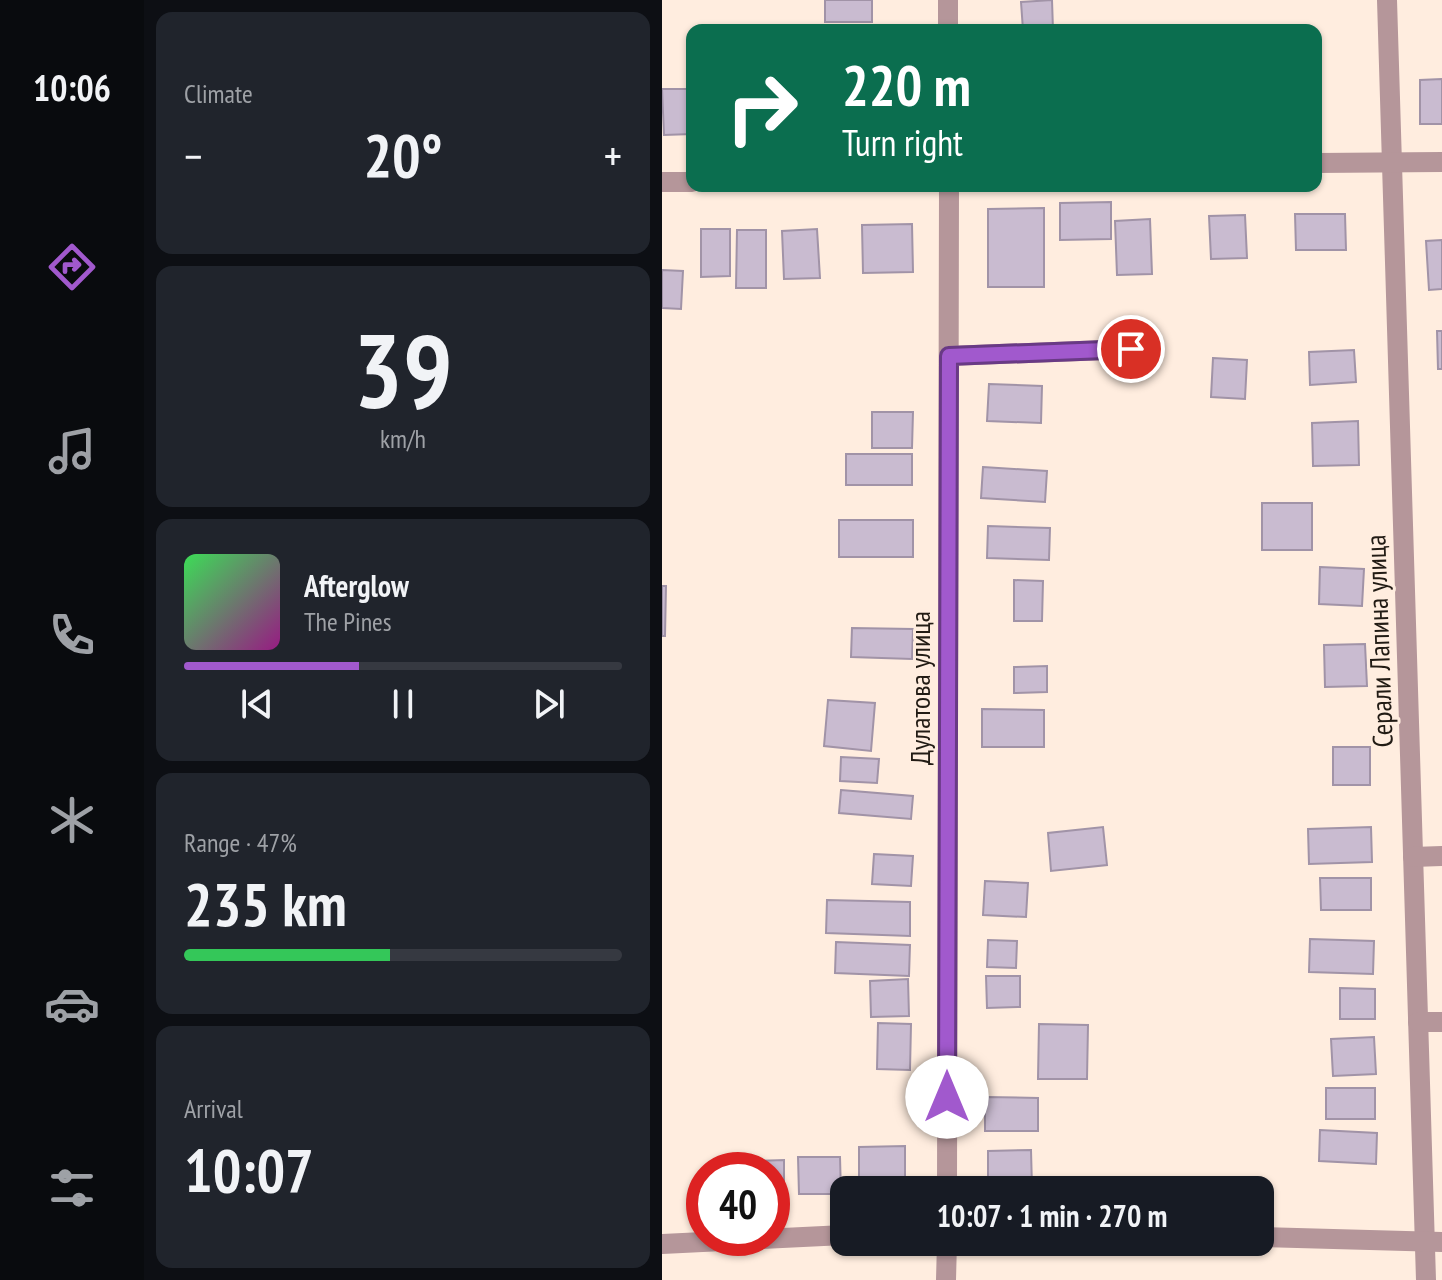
<!DOCTYPE html>
<meta charset="utf-8">
<style>
body{margin:0;font-family:"PT Sans Narrow",sans-serif;background:#20242c;color:#f1f3f6;height:100vh;display:flex;flex-direction:column;font-size:30px;white-space:nowrap}
*{box-sizing:border-box;margin:0}
p{font-size:26px;color:#9ea1a6}
.icon{flex:none;width:44px;height:44px;fill:none;stroke:currentColor;stroke-width:2;stroke-linecap:round;stroke-linejoin:round}
.map{position:relative;flex:1;overflow:hidden}
.side{display:flex;flex-direction:column;gap:12px;padding:12px;background:#0d0f14;width:518px}
.side>*{flex:none}
.guide{position:absolute;left:24px;top:24px;width:636px;height:168px;border-radius:16px;box-shadow:0 2px 6px #0004;background:#0b6e4f;color:#fff;overflow:hidden}
.speed{position:absolute;left:24px;top:1152px;display:flex;gap:16px;font-size:40px;font-weight:700;text-align:center}
.speed>*{display:grid;place-content:center;width:104px;height:104px;border-radius:50%;background:#171b24;box-shadow:0 2px 6px #0004;line-height:1}
.speed .limit{border:12px solid #d22;background:#fff;color:#111}
.pin{position:absolute;display:grid;place-items:center;width:68px;height:68px;color:#fff;margin:-34px;border:4px solid #fff;border-radius:50%;box-shadow:0 2px 8px #0007}
.me{position:absolute;width:88px;margin:-44px;rotate:0deg;stroke-linejoin:round;filter:drop-shadow(0 0 6px #0008)}
.turn{display:flex;align-items:center;gap:28px;height:168px;padding:0 24px;font-size:36px}
.turn .icon{width:104px;height:104px;stroke-width:2.5}
.turn b{display:block;font-size:56px;line-height:68px}
.big{font-size:60px;font-weight:600;line-height:1.1}
.side .tile{flex:1;display:flex;flex-direction:column;justify-content:center;gap:12px;min-width:0;padding:0 28px;border-radius:16px;background:#20242c}
.side .dial{align-items:center;gap:0}
.dial b{font-size:104px;line-height:1}
.song{display:flex;align-items:center;gap:24px}
.cover{width:96px;height:96px;border-radius:12px;background:linear-gradient(135deg,hsl(130 70% 55%),hsl(310 70% 35%))}
.played{height:8px;border-radius:4px;background:linear-gradient(90deg,#a159cd 40%,#363941 40%)}
.keys{display:flex;justify-content:space-around;direction:ltr}
.heat{display:flex;justify-content:space-between;align-items:center;font-size:44px;direction:ltr}
.charge{height:12px;border-radius:6px;background:linear-gradient(90deg,#34c759 47%,#363941 0)}
.trip{position:absolute;left:168px;top:1176px;width:444px;height:80px;border-radius:16px;background:#171b24;box-shadow:0 2px 6px #0004;font-weight:600;line-height:80px;text-align:center}
main{display:flex;flex:1;min-height:0}
.dock{display:flex;flex-direction:column;width:144px;justify-content:space-around;align-items:center;background:#090b0e;color:#9ea1a6}
.dock .icon{width:56px;height:56px}
.dock .current{color:#a159cd}
.dock b{font-size:36px;color:#f1f3f6}
.map>svg:first-child{display:block}
</style>
<main>
<nav class="dock">
<b>10:06</b>
<svg class="icon current" aria-label="directions" viewBox="0 0 24 24"><path d="M12 3l9 9-9 9-9-9zM9 14v-3h6M13 9l2 2-2 2"/></svg>
<svg class="icon" aria-label="music" viewBox="0 0 24 24"><path d="M9 18V5l10-2v13"/><circle cx="6" cy="18" r="3"/><circle cx="16" cy="16" r="3"/></svg>
<svg class="icon" aria-label="phone" viewBox="0 0 24 24"><path d="M5 4h4l2 5-3 2q2 4 5 5l2-3 5 2v4C11 20 4 13 5 4z"/></svg>
<svg class="icon" aria-label="climate" viewBox="0 0 24 24"><path d="M12 3v18M4 7l16 10M4 17L20 7"/></svg>
<svg class="icon" aria-label="car" viewBox="0 0 24 24"><path d="M5 17H2v-5l4-1 3-4h7l3 4 3 1v5h-3M9 17h6M6 11h13"/><circle cx="7" cy="17" r="2"/><circle cx="17" cy="17" r="2"/></svg>
<svg class="icon" aria-label="filters" viewBox="0 0 24 24"><path d="M4 7h16M4 17h16"/><circle cx="9" cy="7" r="2"/><circle cx="15" cy="17" r="2"/></svg>
</nav>
<section class="side">
<div class="tile"><p>Climate</p>
<div class="heat"><a>−</a><b class="big">20°</b><a>+</a></div>
</div>
<div class="tile dial"><b>39</b><p>km/h</p></div>
<div class="tile">
<div class="song"><i class="cover"></i><div><b>Afterglow</b><p>The Pines</p></div></div>
<div class="played"></div>
<div class="keys"><svg class="icon" aria-label="previous" viewBox="0 0 24 24"><path d="M18 5L8 12l10 7zM5 5v14"/></svg><svg class="icon" aria-label="pause" viewBox="0 0 24 24"><path d="M8 5v14M16 5v14"/></svg><svg class="icon" aria-label="next" viewBox="0 0 24 24"><path d="M6 5l10 7-10 7zM19 5v14"/></svg></div>
</div>
<div class="tile"><p>Range · 47%</p><b class="big">235 km</b><div class="charge"></div></div>
<div class="tile"><p>Arrival</p><b class="big">10:07</b></div>
</section>
<div class="map">
<svg width="780" height="1280" viewBox="0 0 780 1280">
<rect width="100%" height="100%" fill="#ffeddf"/>
<g fill="#c9bbd0" stroke="#a193a7" stroke-width="2">
<rect x="163" y="0" width="47" height="22"/>
<polygon points="390,0 391,30 361,30 359,2"/>
<polygon points="780,79 780,124 758,124 758,80"/>
<polygon points="0,89 30,89 30,134 2,135"/>
<polygon points="449,202 449,239 398,240 398,203"/>
<polygon points="382,208 382,287 326,287 326,209"/>
<polygon points="633,214 683,214 684,250 634,250"/>
<polygon points="583,215 585,258 549,259 547,216"/>
<polygon points="488,219 490,274 455,275 453,221"/>
<polygon points="250,224 251,272 201,273 200,225"/>
<polygon points="39,229 68,229 68,276 39,277"/>
<polygon points="155,229 158,278 122,279 120,231"/>
<polygon points="75,230 104,230 104,288 74,288"/>
<polygon points="780,240 780,289 767,290 764,241"/>
<polygon points="0,270 21,271 19,309 0,308"/>
<polygon points="775,331 780,331 780,369 776,369"/>
<polygon points="692,350 694,382 648,385 647,352"/>
<polygon points="551,358 585,360 583,399 549,397"/>
<polygon points="327,384 380,386 379,423 325,421"/>
<polygon points="210,412 251,412 250,448 210,448"/>
<polygon points="696,421 697,465 651,466 650,423"/>
<rect x="184" y="454" width="66" height="31"/>
<polygon points="321,467 385,471 383,502 319,498"/>
<rect x="600" y="503" width="50" height="47"/>
<rect x="177" y="520" width="74" height="37"/>
<polygon points="326,526 388,528 387,560 325,558"/>
<polygon points="658,567 702,569 700,606 657,604"/>
<polygon points="352,580 381,581 380,621 352,621"/>
<polygon points="0,586 4,586 3,636 0,636"/>
<polygon points="190,628 251,629 250,659 189,657"/>
<polygon points="703,644 705,686 663,687 662,645"/>
<polygon points="385,666 385,692 352,693 352,667"/>
<polygon points="166,700 213,703 209,751 162,746"/>
<polygon points="320,709 382,710 382,747 320,747"/>
<rect x="671" y="747" width="37" height="38"/>
<polygon points="179,757 217,759 215,783 178,781"/>
<polygon points="179,790 251,796 249,819 177,813"/>
<polygon points="441,827 445,865 389,871 386,833"/>
<polygon points="709,827 710,862 647,864 646,829"/>
<polygon points="212,854 251,856 249,886 210,884"/>
<polygon points="658,878 709,878 709,910 659,910"/>
<polygon points="323,881 366,883 364,917 321,915"/>
<polygon points="165,900 248,902 248,936 164,933"/>
<polygon points="648,939 712,941 711,974 647,972"/>
<polygon points="326,940 355,941 354,968 325,967"/>
<polygon points="174,942 248,945 247,976 173,973"/>
<polygon points="324,976 358,976 358,1007 325,1008"/>
<polygon points="246,979 247,1016 209,1017 208,981"/>
<polygon points="678,988 713,989 713,1019 678,1019"/>
<polygon points="216,1023 249,1024 248,1070 215,1069"/>
<polygon points="377,1024 426,1025 425,1079 376,1079"/>
<polygon points="712,1037 714,1074 671,1076 669,1039"/>
<rect x="664" y="1088" width="49" height="31"/>
<polygon points="323,1097 376,1098 376,1131 323,1131"/>
<polygon points="658,1130 715,1133 714,1164 657,1161"/>
<polygon points="243,1146 243,1188 197,1188 197,1147"/>
<polygon points="369,1150 370,1187 326,1188 326,1151"/>
<polygon points="136,1157 178,1157 179,1194 137,1194"/>
<polygon points="122,1160 122,1189 110,1189 110,1170 90,1170 90,1161"/>
</g>
<g fill="none" stroke-linecap="round" stroke-linejoin="round">
<g stroke="#b5969a" stroke-width="20">
<polyline points="286,0 286,30"/>
<polyline points="725,0 764,1280"/>
<polyline points="654,163 780,162"/>
<polyline points="0,182 30,182"/>
<polyline points="287,356 469,349"/>
<polyline points="751,857 780,856"/>
<polyline points="756,1022 780,1022"/>
<polyline points="285,1190 287,186"/>
<polyline points="598,1237 780,1242"/>
<polyline points="0,1244 182,1235"/>
<polyline points="284,1280 285,1242"/>
</g>
</g>
<g fill="none" stroke-linecap="round" stroke-linejoin="round">
<g stroke="#693a85" stroke-width="20">
<polyline id="route" points="285,1097 287,356 469,349"/>
</g>
<use href="#route" stroke="#a159cd" stroke-width="14"/>
</g>
<g text-anchor="middle" stroke-width="6" stroke-linejoin="round" paint-order="stroke">
<g font-size="28" fill="#221b14" stroke="#ffeddf">
<text transform="translate(717 641) rotate(-92)" y="10">Серали Лапина улица</text>
<text transform="translate(258 688) rotate(-90)" y="10">Дулатова улица</text>
</g>
</g>
</svg>
<div class="speed"><div class="limit">40</div></div>
<div class="pin" style="left:469px;top:349px;background:#d93025"><svg class="icon" aria-label="arrive" viewBox="0 0 24 24"><path d="M6 21V4h12l-3 4 3 4H6"/></svg></div>
<svg class="me" style="left:285px;top:1097px" viewBox="-20 -20 40 40"><circle r="19" fill="#fff"/><path d="M0-13L10 11 0 6-10 11z" fill="#a159cd"/></svg>
<div class="trip">10:07 · 1 min · 270 m</div>
<div class="guide">
<div class="turn"><svg class="icon" aria-label="right" viewBox="0 0 24 24"><path d="M7 20v-9h11M14 6l5 5-5 5"/></svg><div><b>220 m</b>Turn right</div></div>
</div>
</div>
</main>
